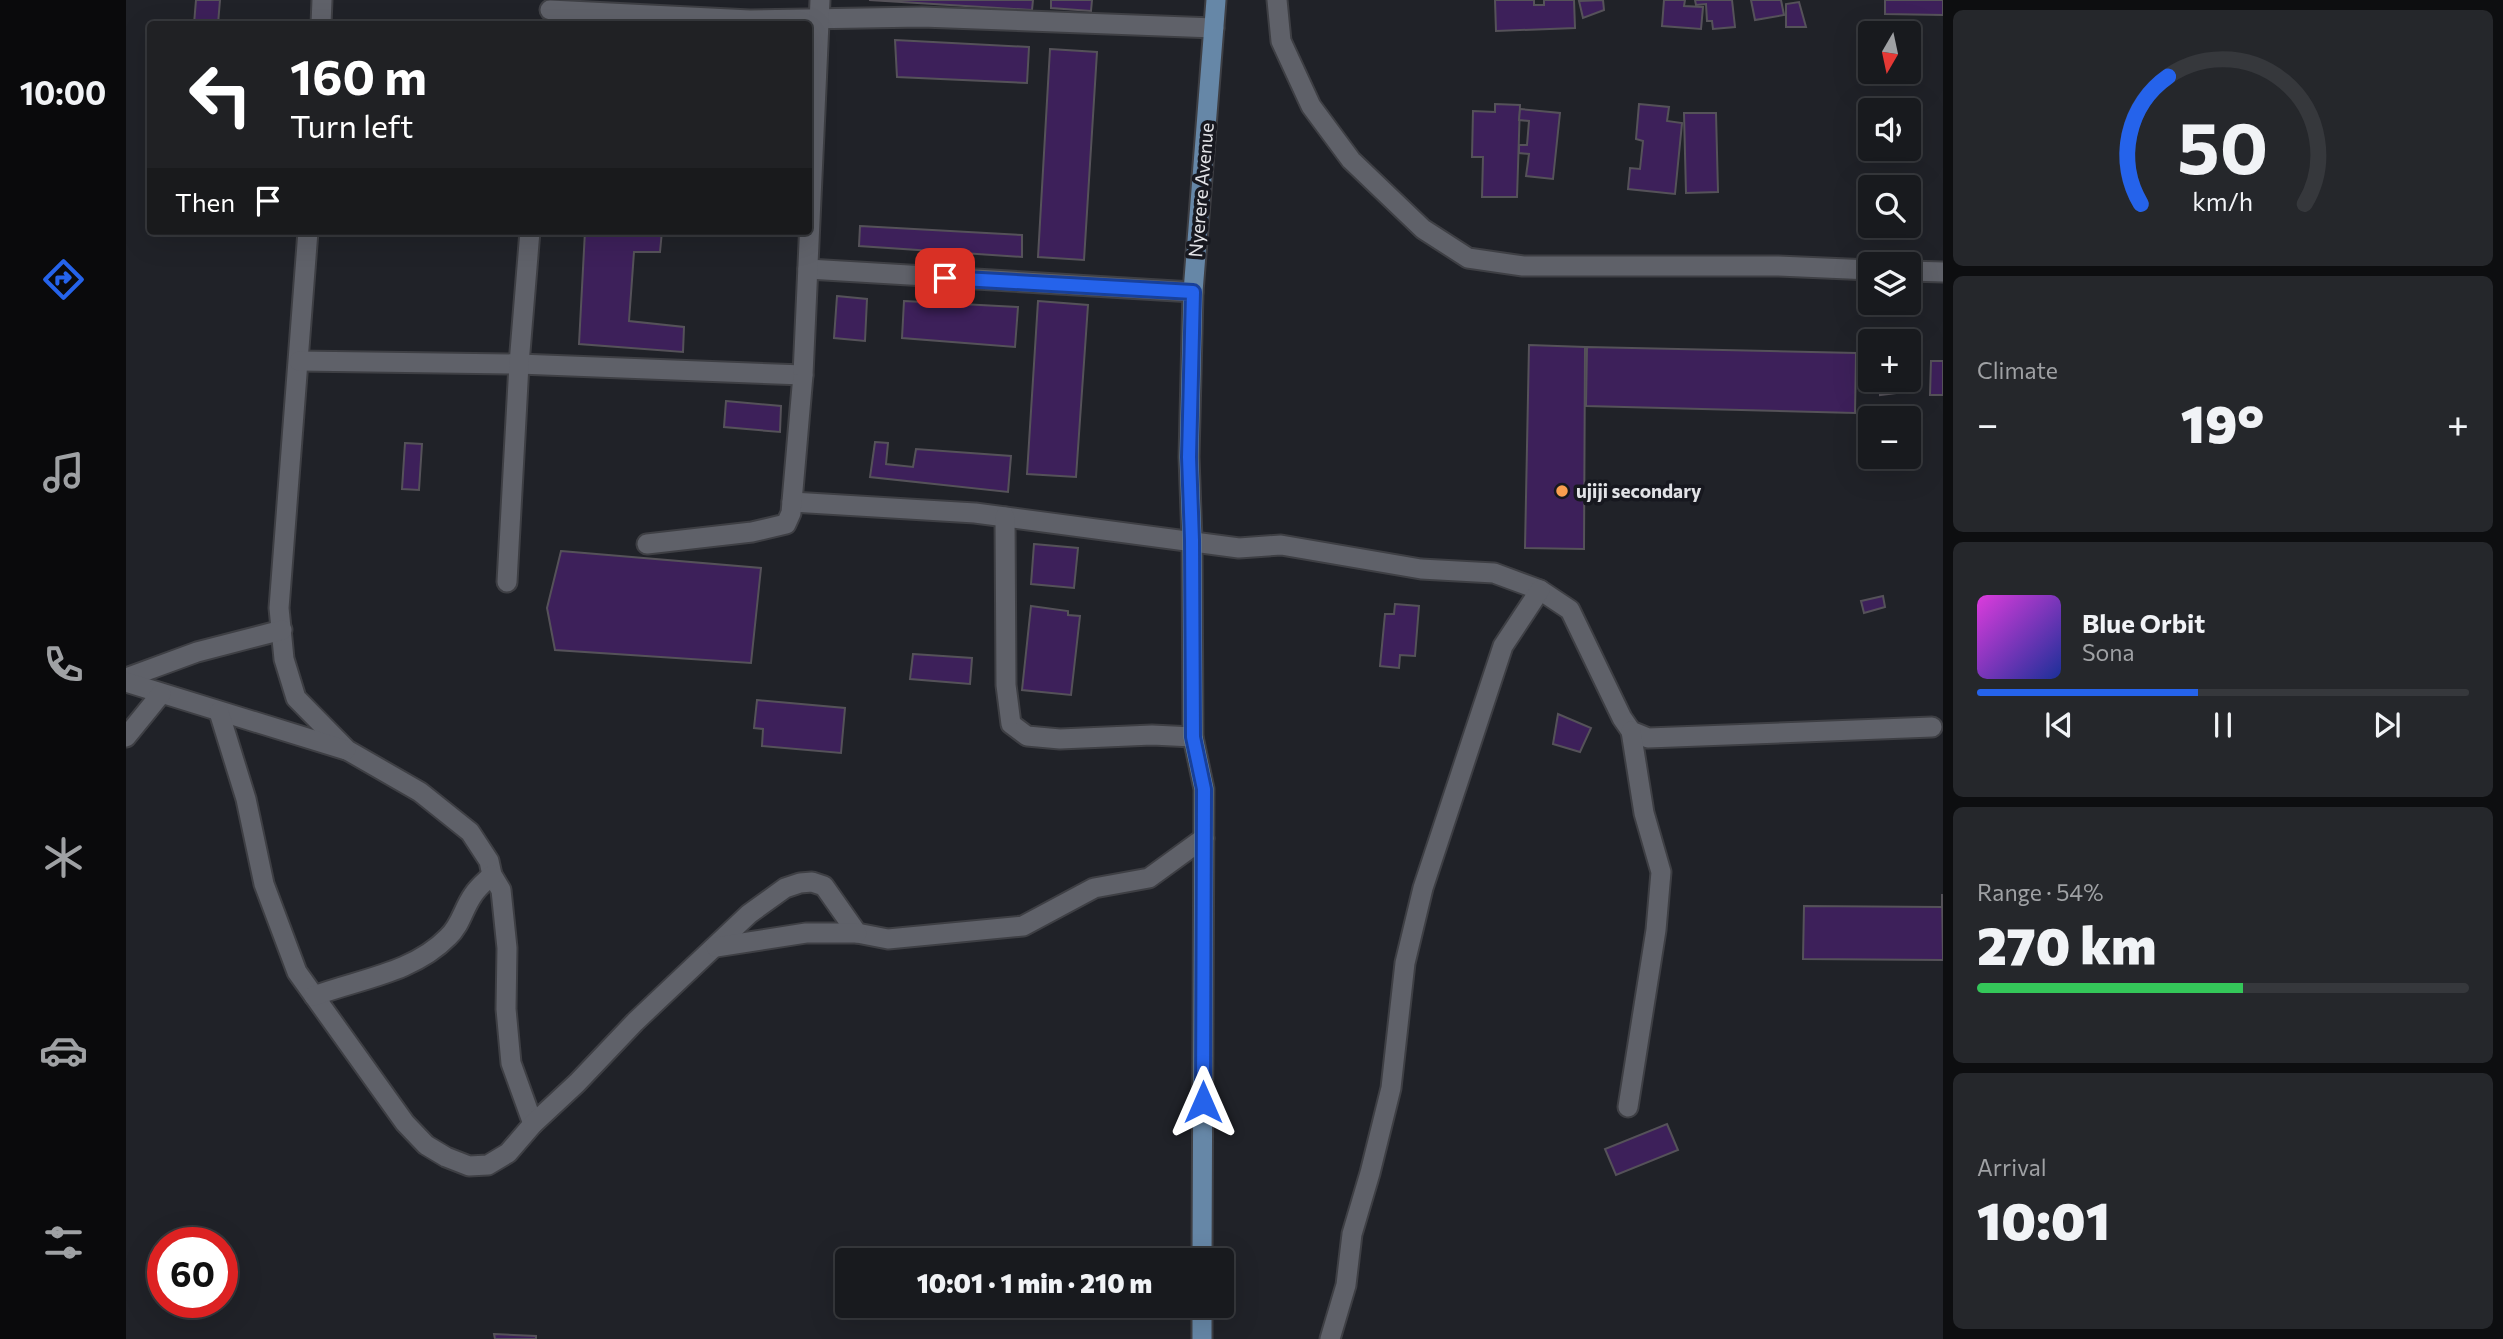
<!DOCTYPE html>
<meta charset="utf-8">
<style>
body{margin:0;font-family:Commissioner,sans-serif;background:#25272b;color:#f1f3f6;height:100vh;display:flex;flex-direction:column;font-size:26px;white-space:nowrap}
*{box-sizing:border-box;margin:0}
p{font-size:23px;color:#9fa1a4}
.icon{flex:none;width:38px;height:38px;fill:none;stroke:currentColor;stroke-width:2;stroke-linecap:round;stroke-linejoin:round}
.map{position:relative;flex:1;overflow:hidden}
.panel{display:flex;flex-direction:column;gap:10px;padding:10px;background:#0d0e10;width:560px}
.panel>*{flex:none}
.banner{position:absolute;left:21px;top:21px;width:665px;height:214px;border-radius:7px;box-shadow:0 7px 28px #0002,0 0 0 2px #36383c;background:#202124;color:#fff;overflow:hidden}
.needle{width:46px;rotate:189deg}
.controls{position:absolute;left:1732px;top:21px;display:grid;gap:14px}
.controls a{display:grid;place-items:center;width:63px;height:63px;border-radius:7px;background:#181a1e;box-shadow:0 7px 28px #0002,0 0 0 2px #36383c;font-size:35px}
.speed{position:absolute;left:21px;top:1227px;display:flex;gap:14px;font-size:35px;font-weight:700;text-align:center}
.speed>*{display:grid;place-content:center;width:91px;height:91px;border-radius:50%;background:#181a1e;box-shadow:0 7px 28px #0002,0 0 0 2px #36383c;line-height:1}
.speed .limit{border:10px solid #d22;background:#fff;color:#111}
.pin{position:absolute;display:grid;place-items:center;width:60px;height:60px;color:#fff;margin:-30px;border-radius:14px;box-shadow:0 4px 10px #0006}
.me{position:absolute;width:77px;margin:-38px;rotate:0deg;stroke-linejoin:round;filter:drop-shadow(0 0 5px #0008)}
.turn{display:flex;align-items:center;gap:24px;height:147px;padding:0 28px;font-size:32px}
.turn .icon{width:91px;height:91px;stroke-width:2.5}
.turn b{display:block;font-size:49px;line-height:60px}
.then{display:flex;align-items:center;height:66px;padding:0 28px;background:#0003;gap:14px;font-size:26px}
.big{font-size:52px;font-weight:800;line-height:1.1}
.panel .tile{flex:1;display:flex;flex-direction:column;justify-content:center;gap:10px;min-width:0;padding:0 24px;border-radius:10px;background:#25272b}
.panel .dial{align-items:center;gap:0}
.dial svg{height:182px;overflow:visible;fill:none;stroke:#36383c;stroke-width:7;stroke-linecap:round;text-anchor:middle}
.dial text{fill:#f1f3f6;stroke:none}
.song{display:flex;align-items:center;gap:21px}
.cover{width:84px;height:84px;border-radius:10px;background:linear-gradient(135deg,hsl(300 70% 55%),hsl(230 70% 35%))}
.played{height:7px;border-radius:4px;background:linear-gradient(90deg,#2563eb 45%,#36383c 45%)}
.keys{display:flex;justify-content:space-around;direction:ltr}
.heat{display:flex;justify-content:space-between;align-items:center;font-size:38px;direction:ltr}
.charge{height:10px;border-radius:5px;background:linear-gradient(90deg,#34c759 54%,#36383c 0)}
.trip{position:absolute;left:709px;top:1248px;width:399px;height:70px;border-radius:7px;background:#181a1e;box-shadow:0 7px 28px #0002,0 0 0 2px #36383c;font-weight:800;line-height:70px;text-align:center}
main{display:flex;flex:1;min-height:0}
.menu{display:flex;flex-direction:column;width:126px;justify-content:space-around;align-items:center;background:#0a0a0c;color:#9fa1a4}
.menu .icon{width:49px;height:49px}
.menu .selected{color:#2563eb}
.menu b{font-size:32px;color:#f1f3f6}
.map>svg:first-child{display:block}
</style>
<main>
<nav class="menu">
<b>10:00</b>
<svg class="icon selected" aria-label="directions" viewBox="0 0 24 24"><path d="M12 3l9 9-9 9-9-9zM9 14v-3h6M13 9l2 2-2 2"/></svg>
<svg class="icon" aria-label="music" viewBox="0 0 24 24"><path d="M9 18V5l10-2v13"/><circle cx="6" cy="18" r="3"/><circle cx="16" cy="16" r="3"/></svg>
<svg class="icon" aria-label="phone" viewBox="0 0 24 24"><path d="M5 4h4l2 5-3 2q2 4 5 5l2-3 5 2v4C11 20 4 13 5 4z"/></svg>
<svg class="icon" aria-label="climate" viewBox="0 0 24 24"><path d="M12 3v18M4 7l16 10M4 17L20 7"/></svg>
<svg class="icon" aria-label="car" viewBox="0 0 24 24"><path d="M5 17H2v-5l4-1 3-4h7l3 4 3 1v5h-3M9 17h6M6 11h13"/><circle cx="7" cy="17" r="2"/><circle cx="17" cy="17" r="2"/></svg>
<svg class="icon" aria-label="filters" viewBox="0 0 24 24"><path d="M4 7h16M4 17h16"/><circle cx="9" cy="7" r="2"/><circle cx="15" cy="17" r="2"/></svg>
</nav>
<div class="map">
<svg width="1817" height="1339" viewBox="0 0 1817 1339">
<rect width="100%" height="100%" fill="#202228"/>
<g fill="#3d205a" stroke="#555259" stroke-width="2">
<polygon points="70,0 94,0 92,24 68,24"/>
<polygon points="743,0 907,0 906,10"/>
<polygon points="925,0 966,0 965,11 925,8"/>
<polygon points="1369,0 1408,0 1408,5 1418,5 1418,0 1448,0 1449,28 1370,31"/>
<polygon points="1477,0 1478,10 1457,18 1453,1"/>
<polygon points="1538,0 1559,0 1558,6 1577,7 1575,29 1536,26"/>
<polygon points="1569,0 1606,0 1609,27 1587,29 1586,21 1581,21 1580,4 1570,5"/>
<polygon points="1625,0 1655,0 1658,15 1629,20"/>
<polygon points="1759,0 1817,0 1817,15 1759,14"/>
<polygon points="1673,2 1680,27 1660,27 1660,4"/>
<polygon points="769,40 903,47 901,83 771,77"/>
<polygon points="924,49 971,52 958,260 912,257"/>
<polygon points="1369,104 1394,105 1391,197 1356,197 1357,157 1346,157 1347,111 1369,112"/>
<polygon points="1513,104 1543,107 1541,121 1556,123 1549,194 1502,189 1504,168 1514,169 1517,141 1510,139"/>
<polygon points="1394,109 1434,113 1427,179 1400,176 1403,154 1393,153 1393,145 1401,145 1403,121 1393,120"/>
<polygon points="1558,113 1590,113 1592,192 1560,193"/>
<polygon points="734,226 896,235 896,257 733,246"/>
<polygon points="459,231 536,231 534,252 508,252 503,321 558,327 557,352 453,344"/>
<polygon points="711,296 741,299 739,341 708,338"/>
<polygon points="778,301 892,307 889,347 776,338"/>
<polygon points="912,301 962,305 950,477 901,474"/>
<polygon points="1403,345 1459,347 1458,549 1399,548"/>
<polygon points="1461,347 1730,353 1729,413 1460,406"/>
<polygon points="1783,355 1795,355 1793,390 1754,395 1754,380 1783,380"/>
<polygon points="1805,361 1817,361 1817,395 1804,395"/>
<polygon points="600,401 655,406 654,432 598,427"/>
<polygon points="749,442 762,443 760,464 787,467 790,449 885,456 882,492 744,477"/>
<polygon points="279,443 296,444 293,490 276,489"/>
<polygon points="908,544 952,548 948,588 905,584"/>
<polygon points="435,551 635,568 625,663 429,650 421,608"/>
<polygon points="1757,596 1759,607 1738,613 1735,601"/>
<polygon points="1269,604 1293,606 1289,656 1274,655 1273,668 1254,666 1259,614 1268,614"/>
<polygon points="905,606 942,611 942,615 954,616 945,695 896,690"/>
<polygon points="787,654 846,658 844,684 784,679"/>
<polygon points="631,700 719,708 715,753 636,746 637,729 628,728"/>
<polygon points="1432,714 1465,728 1454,752 1427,744"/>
<polygon points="1816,894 1817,960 1677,959 1678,906 1816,907"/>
<polygon points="1541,1124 1552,1150 1490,1175 1479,1149"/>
<polygon points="368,1334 410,1336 410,1339 369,1339"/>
</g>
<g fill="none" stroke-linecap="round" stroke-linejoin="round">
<g stroke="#3e3f44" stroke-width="23">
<g id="service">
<polyline points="1151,0 1155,41 1185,106 1225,160 1297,229 1342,258 1397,266 1652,266 1745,270"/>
<polyline points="424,10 624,20 796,17 1088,28"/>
<polyline points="195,24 196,0"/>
<polyline points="182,231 153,608 158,659 170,698 221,750 294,792 344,832 363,861 366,875 375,890 381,948 380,1009 385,1063 407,1124"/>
<polyline points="682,269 1067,292"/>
<polyline points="1783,271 1817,272"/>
<polyline points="173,361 393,364 677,375"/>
<polyline points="666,502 849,513 1113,548 1155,545 1295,569 1368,573 1414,590 1444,610 1496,718 1505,731 1522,738 1806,727"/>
<polyline points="879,517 880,685 885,724 901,736 934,739 1026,735 1067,737"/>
<polyline points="521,544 626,532 660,524 665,513 677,375 694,0"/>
<polyline points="381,582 393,364 404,231"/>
<polyline points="0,678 71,652 156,630"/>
<polyline points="0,682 220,750"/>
<polyline points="93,712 120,799 138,884 171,972 279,1123 300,1145 320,1157 343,1166 362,1165 382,1153 407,1124 451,1083 509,1022 623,914 659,888 674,883 686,882 698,886 731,933 762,939 897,926 968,888 1023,878 1078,838"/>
<polyline points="0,737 35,694"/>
<polyline points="590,947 680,933 731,933"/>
<path d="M188,996C233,979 287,973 322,937C335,925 337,909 347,895C352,887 360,881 366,875"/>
<polyline points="1502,1107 1530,930 1535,872 1518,813 1505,731"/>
<polyline points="1204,1339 1220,1285 1226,1234 1244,1173 1265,1088 1279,963 1297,888 1377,646 1414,590"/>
</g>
</g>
<g stroke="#3e3f44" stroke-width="23">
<g id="primary">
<polyline points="1076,1260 1078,789 1067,737 1066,540 1063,457 1067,292 1090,0"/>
<polyline points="1076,1339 1076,1306"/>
</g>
</g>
<use href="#service" stroke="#5f6169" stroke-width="19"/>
<use href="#primary" stroke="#6687a7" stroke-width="19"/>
</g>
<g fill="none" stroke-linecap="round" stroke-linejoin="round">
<g stroke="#184099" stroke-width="18">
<polyline id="route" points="819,278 1067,292 1063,457 1066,540 1067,737 1078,789 1077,1102"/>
</g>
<use href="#route" stroke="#2563eb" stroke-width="12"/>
</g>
<circle fill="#fa9f4f" stroke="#17181f" stroke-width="2.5" cx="1436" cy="491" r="7"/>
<g text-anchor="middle" stroke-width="7" stroke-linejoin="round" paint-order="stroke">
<g font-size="19" fill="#e2e3e7" stroke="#17181f">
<text transform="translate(1075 190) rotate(-85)" y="7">Nyerere Avenue</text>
</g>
<g font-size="19" font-weight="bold" fill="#e2e3e7" stroke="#17181f" text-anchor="start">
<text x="1450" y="498">ujiji secondary</text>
</g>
</g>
</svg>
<div class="controls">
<a><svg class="needle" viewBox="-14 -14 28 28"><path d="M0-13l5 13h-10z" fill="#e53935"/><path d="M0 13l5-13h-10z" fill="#9fa1a4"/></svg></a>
<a><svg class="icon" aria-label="sound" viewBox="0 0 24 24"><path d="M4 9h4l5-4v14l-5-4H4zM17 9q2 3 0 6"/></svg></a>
<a><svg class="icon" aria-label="search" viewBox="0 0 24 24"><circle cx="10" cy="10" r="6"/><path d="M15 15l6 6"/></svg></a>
<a><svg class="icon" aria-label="layers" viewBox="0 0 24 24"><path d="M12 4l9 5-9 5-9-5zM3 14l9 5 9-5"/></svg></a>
<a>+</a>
<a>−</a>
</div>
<div class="speed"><div class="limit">60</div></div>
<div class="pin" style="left:819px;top:278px;background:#d93025"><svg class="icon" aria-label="arrive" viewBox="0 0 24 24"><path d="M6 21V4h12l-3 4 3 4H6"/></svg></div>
<svg class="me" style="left:1077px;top:1102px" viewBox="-20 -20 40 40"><path d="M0-17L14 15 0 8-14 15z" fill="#2563eb" stroke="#fff" stroke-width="4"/></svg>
<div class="trip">10:01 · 1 min · 210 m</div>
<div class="banner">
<div class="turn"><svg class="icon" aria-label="left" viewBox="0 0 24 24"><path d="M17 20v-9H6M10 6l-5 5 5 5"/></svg><div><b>160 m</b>Turn left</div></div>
<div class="then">Then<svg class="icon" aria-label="arrive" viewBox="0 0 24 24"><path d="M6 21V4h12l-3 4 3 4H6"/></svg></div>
</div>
</div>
<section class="panel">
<div class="tile dial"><svg viewBox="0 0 100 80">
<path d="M14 69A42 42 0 1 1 86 69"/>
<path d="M14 69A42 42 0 0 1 26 13" stroke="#2563eb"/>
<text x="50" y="56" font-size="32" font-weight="700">50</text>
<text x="50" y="72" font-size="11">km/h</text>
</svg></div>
<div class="tile"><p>Climate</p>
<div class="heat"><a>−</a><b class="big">19°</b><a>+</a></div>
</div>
<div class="tile">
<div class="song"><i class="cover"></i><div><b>Blue Orbit</b><p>Sona</p></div></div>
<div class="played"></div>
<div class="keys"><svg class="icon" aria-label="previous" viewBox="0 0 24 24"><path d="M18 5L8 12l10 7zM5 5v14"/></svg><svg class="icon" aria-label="pause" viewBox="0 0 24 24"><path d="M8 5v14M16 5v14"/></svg><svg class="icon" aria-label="next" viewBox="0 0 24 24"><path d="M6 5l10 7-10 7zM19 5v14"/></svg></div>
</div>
<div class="tile"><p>Range · 54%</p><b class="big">270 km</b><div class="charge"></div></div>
<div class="tile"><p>Arrival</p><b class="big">10:01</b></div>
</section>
</main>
